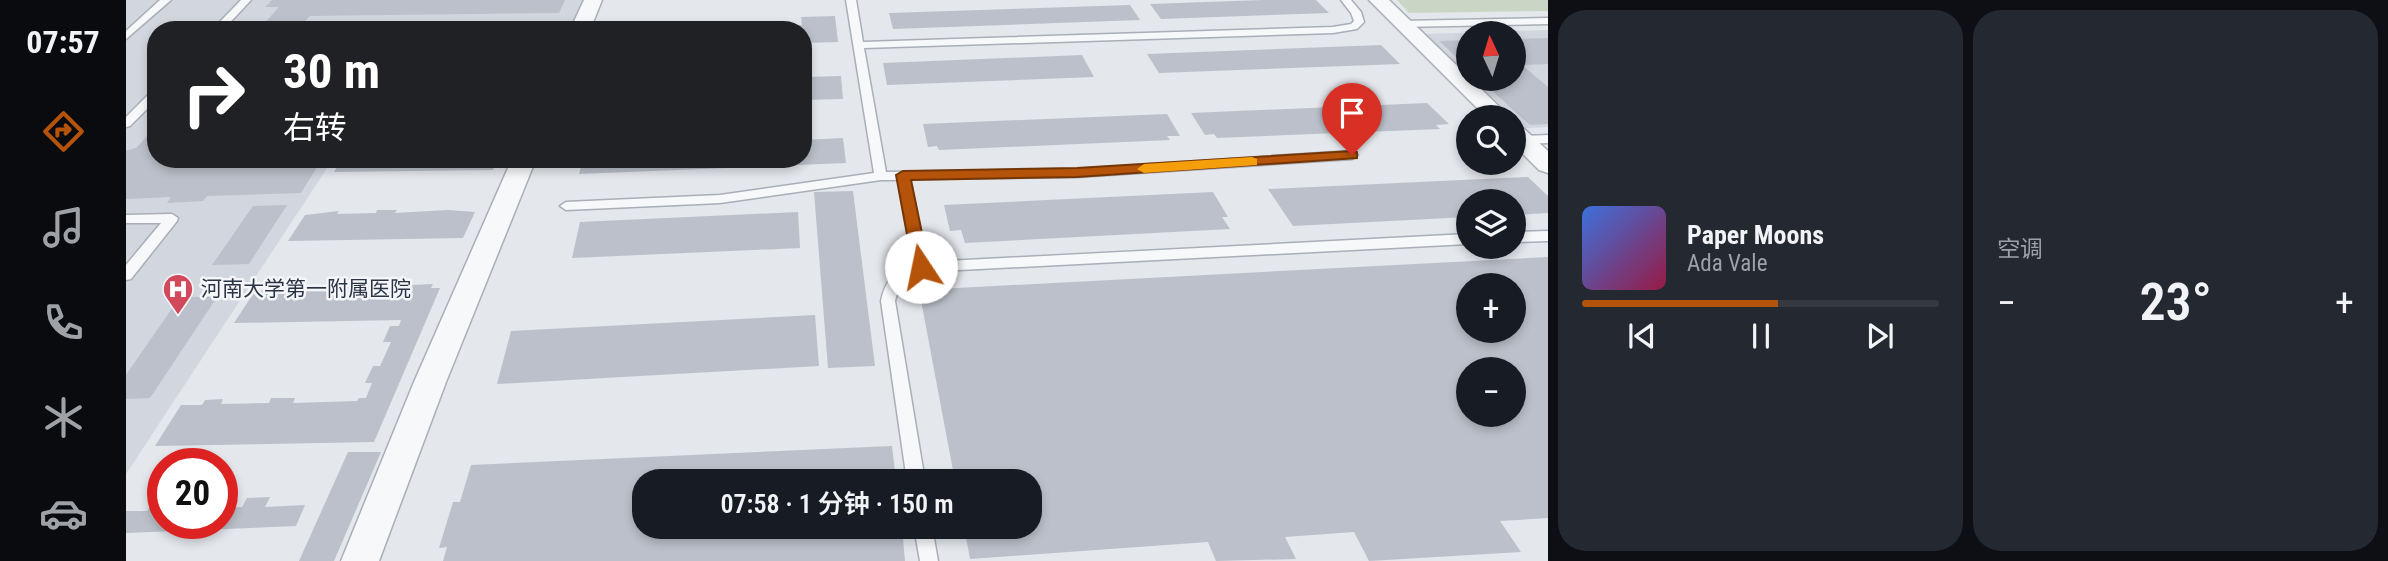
<!DOCTYPE html>
<html lang="zh">
<meta charset="utf-8">
<style>
body{margin:0;font-family:"Roboto Condensed","Noto Sans SC",sans-serif;background:#242831;color:#f1f3f6;height:100vh;display:flex;flex-direction:column;font-size:26px;white-space:nowrap}
*{box-sizing:border-box;margin:0}
p{font-size:23px;color:#9ea1a6}
.icon{flex:none;width:38px;height:38px;fill:none;stroke:currentColor;stroke-width:2;stroke-linecap:round;stroke-linejoin:round}
.map{position:relative;flex:1;overflow:hidden}
.drawer{display:flex;flex-direction:column;gap:10px;padding:10px;background:#0d0f14;width:840px}
.drawer>*{flex:none}
.top-card{position:absolute;left:21px;top:21px;width:665px;height:147px;border-radius:28px;box-shadow:0 4px 10px #0003;background:#202124;color:#fff;overflow:hidden}
.needle{width:46px;rotate:356deg}
.fabs{position:absolute;left:1330px;top:21px;display:grid;gap:14px}
.fabs a{display:grid;place-items:center;width:70px;height:70px;border-radius:50%;background:#171b24;box-shadow:0 4px 10px #0003;font-size:35px}
.speed{position:absolute;left:21px;top:448px;display:flex;gap:14px;font-size:35px;font-weight:700;text-align:center}
.speed>*{display:grid;place-content:center;width:91px;height:91px;border-radius:50%;background:#171b24;box-shadow:0 4px 10px #0003;line-height:1}
.speed .limit{border:10px solid #d22;background:#fff;color:#111}
.pin{position:absolute;display:grid;place-items:center;width:60px;height:60px;color:#fff;margin:-72px -30px;border-radius:50% 50% 50% 0;rotate:-45deg;box-shadow:0 0 7px #0007}
.pin .icon{rotate:45deg}
.me{position:absolute;width:77px;margin:-38px;rotate:349deg;stroke-linejoin:round;filter:drop-shadow(0 0 5px #0008)}
.turn{display:flex;align-items:center;gap:24px;height:147px;padding:0 21px;font-size:32px}
.turn .icon{width:91px;height:91px;stroke-width:2.5}
.turn b{display:block;font-size:49px;line-height:60px}
.big{font-size:52px;font-weight:600;line-height:1.1}
.drawer .widget{flex:1;display:flex;flex-direction:column;justify-content:center;gap:10px;min-width:0;padding:0 24px;border-radius:28px;background:#242831}
.song{display:flex;align-items:center;gap:21px}
.cover{width:84px;height:84px;border-radius:10px;background:linear-gradient(135deg,hsl(220 70% 55%),hsl(340 70% 35%))}
.played{height:7px;border-radius:4px;background:linear-gradient(90deg,#b45309 55%,#363941 55%)}
.keys{display:flex;justify-content:space-around;direction:ltr}
.heat{display:flex;justify-content:space-between;align-items:center;font-size:38px;direction:ltr}
.drawer .tiles{flex:1;display:grid;gap:10px;grid-template-columns:repeat(2,1fr)}
.trip{position:absolute;left:506px;top:469px;width:410px;height:70px;border-radius:28px;background:#171b24;box-shadow:0 4px 10px #0003;font-weight:600;line-height:70px;text-align:center}
main{display:flex;flex:1;min-height:0}
.tabs{display:flex;flex-direction:column;width:126px;justify-content:space-around;align-items:center;background:#090b0e;color:#9ea1a6}
.tabs .icon{width:49px;height:49px}
.tabs .selected{color:#b45309}
.tabs b{font-size:32px;color:#f1f3f6}
.map>svg:first-child{display:block}
</style>
<main>
<nav class="tabs">
<b>07:57</b>
<svg class="icon selected" aria-label="directions" viewBox="0 0 24 24"><path d="M12 3l9 9-9 9-9-9zM9 14v-3h6M13 9l2 2-2 2"/></svg>
<svg class="icon" aria-label="music" viewBox="0 0 24 24"><path d="M9 18V5l10-2v13"/><circle cx="6" cy="18" r="3"/><circle cx="16" cy="16" r="3"/></svg>
<svg class="icon" aria-label="phone" viewBox="0 0 24 24"><path d="M5 4h4l2 5-3 2q2 4 5 5l2-3 5 2v4C11 20 4 13 5 4z"/></svg>
<svg class="icon" aria-label="climate" viewBox="0 0 24 24"><path d="M12 3v18M4 7l16 10M4 17L20 7"/></svg>
<svg class="icon" aria-label="car" viewBox="0 0 24 24"><path d="M5 17H2v-5l4-1 3-4h7l3 4 3 1v5h-3M9 17h6M6 11h13"/><circle cx="7" cy="17" r="2"/><circle cx="17" cy="17" r="2"/></svg>
</nav>
<div class="map">
<svg width="1422" height="561" viewBox="0 0 1422 561">
<rect width="100%" height="100%" fill="#e4e7ec"/>
<g fill="#d2d6de">
<polygon points="0,0 459,0 445,30 30,30 30,159 207,159 0,474"/>
<polygon points="1422,30 1422,127 1400,128 1346,79 1388,79 1388,33 1342,33 1342,75 1298,34"/>
</g>
<polygon fill="#c9d6c5" points="1271,0 1422,0 1422,11 1283,13"/>
<g fill="#bbc0ca" fill-rule="evenodd">
<polygon points="146,0 439,0 433,13 184,16 177,23 345,21 340,30 121,30 135,27 153,7 139,7"/>
<polygon points="1137,0 1190,0 1203,13 1035,19 1024,4"/>
<polygon points="1004,5 1014,20 767,29 763,13"/>
<polygon points="709,16 712,42 677,43 677,30 603,30 676,25 675,17"/>
<polygon points="1422,38 1422,64 1396,65 1422,87 1422,124 1404,125 1353,79 1388,79 1388,39"/>
<polygon points="1342,40 1342,68 1313,41"/>
<polygon points="1255,45 1274,64 1033,73 1021,54"/>
<polygon points="956,55 968,77 761,85 757,63"/>
<polygon points="715,76 717,99 677,100 677,77"/>
<polygon points="1301,103 1323,124 1310,125 1314,129 1091,138 1088,134 1079,135 1065,113"/>
<polygon points="1041,114 1054,136 1041,136 1044,140 813,150 811,146 802,147 797,124"/>
<polygon points="30,127 30,159 196,159 175,193 81,196 77,201 41,203 45,197 0,199 0,151 10,148"/>
<polygon points="717,138 720,163 453,174 457,159 677,159 677,140"/>
<polygon points="216,159 372,159 367,170 208,172"/>
<polygon points="1402,177 1422,196 1422,213 1388,215 1388,201 1342,201 1342,217 1167,226 1142,189"/>
<polygon points="727,191 749,366 702,368 688,192"/>
<polygon points="1087,192 1102,217 1096,217 1104,229 839,243 835,230 824,231 818,205"/>
<polygon points="161,205 123,264 86,265 127,206"/>
<polygon points="251,210 271,210 269,213 322,210 349,212 337,238 162,241 179,215 213,211 211,214 250,213"/>
<polygon points="672,212 674,248 446,258 454,222"/>
<path d="M1422,257V518L1374,521L1395,552L1243,561L1228,532L1159,537L1170,559L1090,561L1082,542L844,559L838,527H903V481H829L793,290ZM1342,285H1388V331H1342ZM1342,369H1388V415H1342Z"/>
<polygon points="307,284 305,288 314,288 248,442 29,446 55,405 76,405 79,400 97,399 95,404 143,403 145,398 169,398 167,403 231,401 233,398 240,398 246,383 239,383 247,366 254,366 265,342 257,342 264,326 273,326 275,320 108,323 129,291 147,290 150,286 166,286 164,290 206,289 208,286 284,288 286,285"/>
<polygon points="54,297 91,297 24,398 0,399 0,375"/>
<polygon points="689,315 693,366 371,384 385,331"/>
<polygon points="766,446 770,481 518,481 518,527 776,527 779,561 317,561 321,547 313,548 327,502 334,502 345,465"/>
<polygon points="222,452 255,452 208,561 173,561"/>
<polygon points="144,497 139,507 179,505 170,526 0,533 0,511 21,511 28,501 37,500 37,523 96,523 96,508 116,507 121,498"/>
</g>
<g fill="none" stroke-linecap="round" stroke-linejoin="round">
<g stroke="#a9aeb7" stroke-width="3">
<g id="service">
<polygon points="34,0 45,0 0,39 0,31"/>
<polygon points="115,0 125,0 97,30 86,30"/>
<path d="M720,0H730L737,42L1207,27L1225,24L1228,21L1225,13L1215,0H1225L1235,12L1238,22L1231,29L1207,33L738,48L760,172L951,169L1226,151L1232,155L1226,159L951,177L784,179L801,262L1342,234V244L795,272C780,278 773,285 769,301L799,481H781L755,301C759,281 768,271 788,264L772,180H755L594,203L440,210L434,206L440,202L594,195L748,173Z"/>
<polygon points="1422,18 1422,24 1275,27 1270,24 1275,21"/>
<polygon points="30,90 30,100 4,126 0,127 0,117 26,91"/>
<polygon points="1422,135 1422,143 1397,144 1391,140 1397,136"/>
<polygon points="46,214 52,218 51,221 5,279 0,280 0,265 35,223 0,223 0,215"/>
<polygon points="1422,231 1422,241 1388,242 1388,232"/>
<polygon points="788,527 806,527 812,561 794,561"/>
</g>
</g>
<g stroke="#a9aeb7" stroke-width="3">
<g id="minor">
<polygon points="458,0 476,0 464,30 444,30"/>
<polygon points="1243,0 1263,0 1384,117 1360,117"/>
<polygon points="1388,125 1396,127 1422,151 1422,173 1413,170 1388,145"/>
<polygon points="386,159 410,159 320,382 253,561 215,561 288,382"/>
</g>
</g>
<use href="#service" fill="#f7f8fa" fill-rule="evenodd"/>
<use href="#minor" fill="#f7f8fa" fill-rule="evenodd"/>
</g>
<polygon fill="#b45309" stroke="#753606" stroke-width="2" points="1226,151 1231,152 1231,158 951,177 785,180 803,267 795,272 787,267 770,175 777,171 951,168"/>
<polygon fill="#f59e0b" points="1126,157 1131,159 1131,165 1018,173 1011,169 1018,164"/>
<defs>
<g id="hospital-pin" transform="scale(1.575)"><path d="M0 17L-7.5 6A9.5 9.5 0 1 1 7.5 6Z" fill="#d1495b" stroke="#f4f6f9"/><path d="M-5-5h3v3.5h4V-5h3V5h-3V1.5h-4V5h-3Z" fill="#fff"/></g>
</defs>
<g fill-rule="evenodd">
<use href="#hospital-pin" x="52" y="289"/>
</g>
<g text-anchor="middle" stroke-width="5" stroke-linejoin="round" paint-order="stroke">
<g font-size="21" fill="#2b3445" stroke="#f4f6f9" text-anchor="start">
<text x="75" y="296">河南大学第一附属医院</text>
</g>
</g>
</svg>
<div class="fabs">
<a><svg class="needle" viewBox="-14 -14 28 28"><path d="M0-13l5 13h-10z" fill="#e53935"/><path d="M0 13l5-13h-10z" fill="#9ea1a6"/></svg></a>
<a><svg class="icon" aria-label="search" viewBox="0 0 24 24"><circle cx="10" cy="10" r="6"/><path d="M15 15l6 6"/></svg></a>
<a><svg class="icon" aria-label="layers" viewBox="0 0 24 24"><path d="M12 4l9 5-9 5-9-5zM3 14l9 5 9-5"/></svg></a>
<a>+</a>
<a>−</a>
</div>
<div class="speed"><div class="limit">20</div></div>
<div class="pin" style="left:1226px;top:155px;background:#d93025"><svg class="icon" aria-label="arrive" viewBox="0 0 24 24"><path d="M6 21V4h12l-3 4 3 4H6"/></svg></div>
<svg class="me" style="left:795px;top:267px" viewBox="-20 -20 40 40"><circle r="19" fill="#fff"/><path d="M0-13L10 11 0 6-10 11z" fill="#b45309"/></svg>
<div class="trip">07:58 · 1 分钟 · 150 m</div>
<div class="top-card">
<div class="turn"><svg class="icon" aria-label="right" viewBox="0 0 24 24"><path d="M7 20v-9h11M14 6l5 5-5 5"/></svg><div><b>30 m</b>右转</div></div>
</div>
</div>
<section class="drawer">
<div class="tiles">
<div class="widget">
<div class="song"><i class="cover"></i><div><b>Paper Moons</b><p>Ada Vale</p></div></div>
<div class="played"></div>
<div class="keys"><svg class="icon" aria-label="previous" viewBox="0 0 24 24"><path d="M18 5L8 12l10 7zM5 5v14"/></svg><svg class="icon" aria-label="pause" viewBox="0 0 24 24"><path d="M8 5v14M16 5v14"/></svg><svg class="icon" aria-label="next" viewBox="0 0 24 24"><path d="M6 5l10 7-10 7zM19 5v14"/></svg></div>
</div>
<div class="widget"><p>空调</p>
<div class="heat"><a>−</a><b class="big">23°</b><a>+</a></div>
</div>
</div>
</section>
</main>
